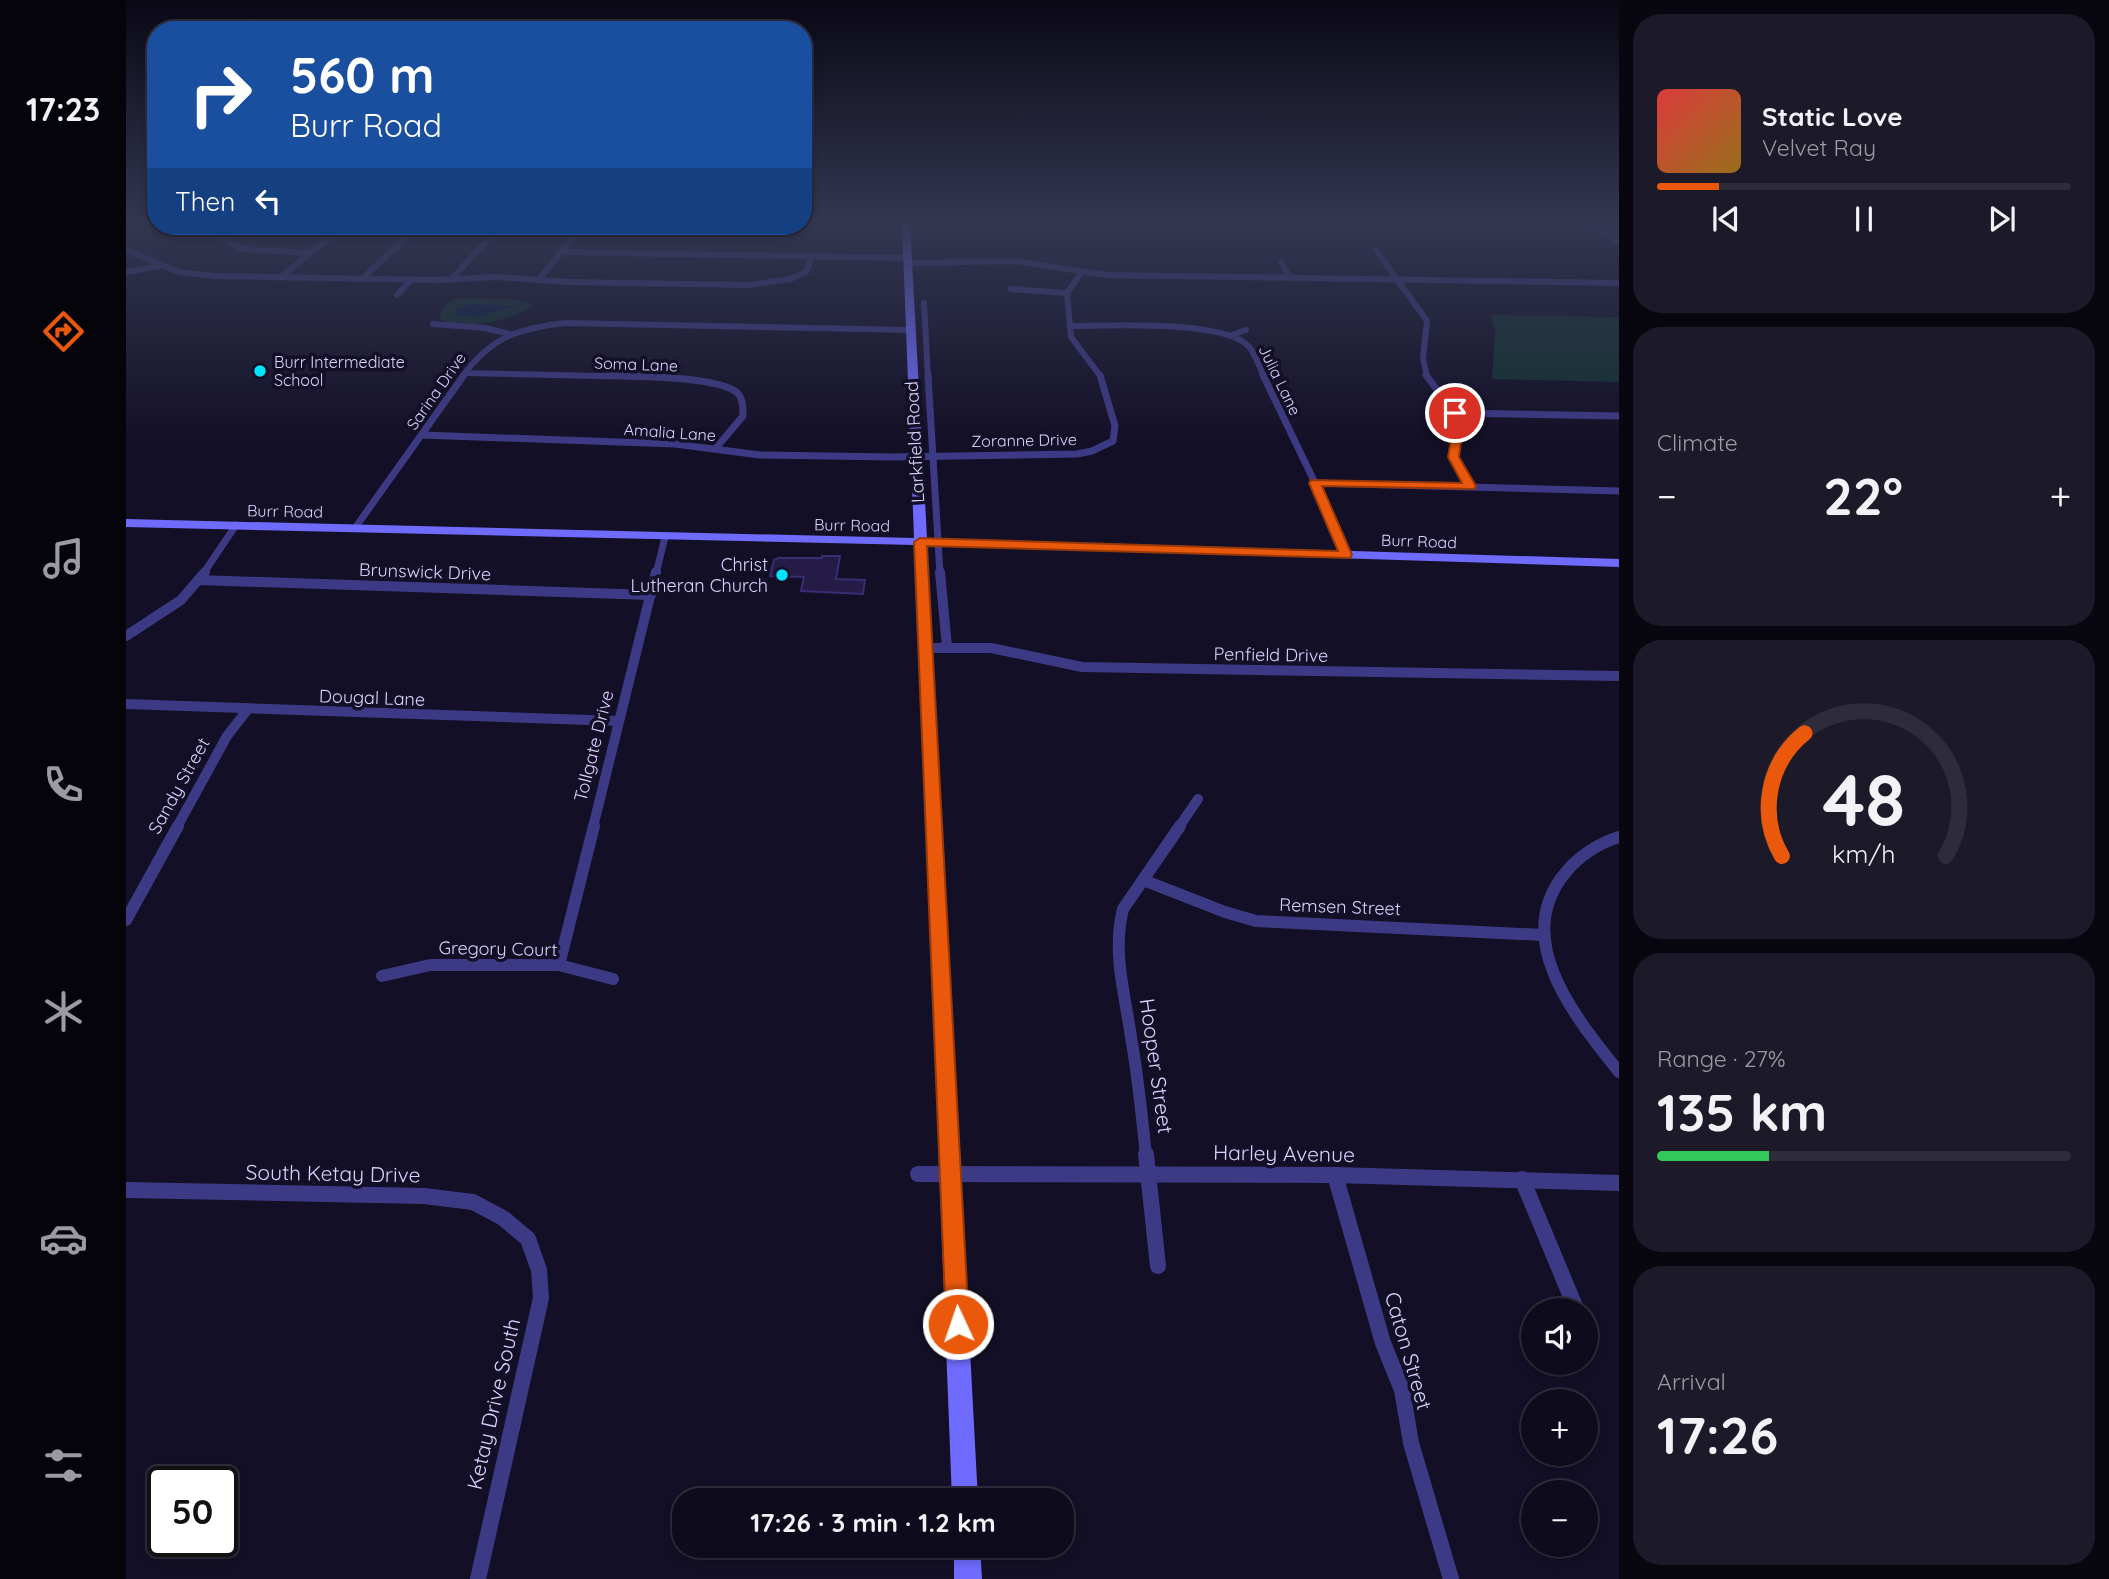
<!DOCTYPE html>
<meta charset="utf-8">
<style>
body{margin:0;font-family:Quicksand,sans-serif;background:#1c1929;color:#f1f3f6;height:100vh;display:flex;flex-direction:column;font-size:26px;white-space:nowrap}
*{box-sizing:border-box;margin:0}
p{font-size:23px;color:#9b9ba3}
.icon{flex:none;width:38px;height:38px;fill:none;stroke:currentColor;stroke-width:2;stroke-linecap:round;stroke-linejoin:round}
.map{position:relative;flex:1;overflow:hidden}
.panel{display:flex;flex-direction:column;gap:14px;padding:14px;background:#08060f;width:490px}
.panel>*{flex:none}
.top-card{position:absolute;left:21px;top:21px;width:665px;height:214px;border-radius:28px;box-shadow:0 4px 10px #0003,0 0 0 2px #2e2b3b;background:#1a4fa0;color:#fff;overflow:hidden}
.controls{position:absolute;left:1395px;top:1298px;display:grid;gap:14px}
.controls a{display:grid;place-items:center;width:77px;height:77px;border-radius:50%;background:#0e0b1c;box-shadow:0 4px 10px #0003,0 0 0 2px #2e2b3b;font-size:35px}
.speed{position:absolute;left:21px;top:1466px;display:flex;gap:14px;font-size:35px;font-weight:700;text-align:center}
.speed>*{display:grid;place-content:center;width:91px;height:91px;border-radius:50%;background:#0e0b1c;box-shadow:0 4px 10px #0003,0 0 0 2px #2e2b3b;line-height:1}
.speed .limit{border:4px solid #111;border-radius:10px;background:#fff;color:#111}
.pin{position:absolute;display:grid;place-items:center;width:60px;height:60px;color:#fff;margin:-30px;border:4px solid #fff;border-radius:50%;box-shadow:0 2px 7px #0007}
.me{position:absolute;width:77px;margin:-38px;rotate:357deg;stroke-linejoin:round;filter:drop-shadow(0 0 5px #0008)}
.turn{display:flex;align-items:center;gap:24px;height:147px;padding:0 28px;font-size:32px}
.turn .icon{width:91px;height:91px;stroke-width:2.5}
.turn b{display:block;font-size:49px;line-height:60px}
.then{display:flex;align-items:center;height:66px;padding:0 28px;background:#0003;gap:14px;font-size:26px}
.big{font-size:52px;font-weight:700;line-height:1.1}
.panel .card{flex:1;display:flex;flex-direction:column;justify-content:center;gap:10px;min-width:0;padding:0 24px;border-radius:28px;background:#1c1929}
.panel .dial{align-items:center;gap:0}
.dial svg{height:182px;overflow:visible;fill:none;stroke:#2e2b3b;stroke-width:7;stroke-linecap:round;text-anchor:middle}
.dial text{fill:#f1f3f6;stroke:none}
.song{display:flex;align-items:center;gap:21px}
.cover{width:84px;height:84px;border-radius:10px;background:linear-gradient(135deg,hsl(0 70% 55%),hsl(40 70% 35%))}
.played{height:7px;border-radius:4px;background:linear-gradient(90deg,#ea580c 15%,#2e2b3b 15%)}
.keys{display:flex;justify-content:space-around;direction:ltr}
.heat{display:flex;justify-content:space-between;align-items:center;font-size:38px;direction:ltr}
.charge{height:10px;border-radius:5px;background:linear-gradient(90deg,#34c759 27%,#2e2b3b 0)}
.trip{position:absolute;left:546px;top:1488px;width:402px;height:70px;border-radius:28px;background:#0e0b1c;box-shadow:0 4px 10px #0003,0 0 0 2px #2e2b3b;font-weight:700;line-height:70px;text-align:center}
main{display:flex;flex:1;min-height:0}
.menu{display:flex;flex-direction:column;width:126px;justify-content:space-around;align-items:center;background:#06040b;color:#9b9ba3}
.menu .icon{width:49px;height:49px}
.menu .on{color:#ea580c}
.menu b{font-size:32px;color:#f1f3f6}
.map>svg:first-child{display:block}
</style>
<main>
<nav class="menu">
<b>17:23</b>
<svg class="icon on" aria-label="directions" viewBox="0 0 24 24"><path d="M12 3l9 9-9 9-9-9zM9 14v-3h6M13 9l2 2-2 2"/></svg>
<svg class="icon" aria-label="music" viewBox="0 0 24 24"><path d="M9 18V5l10-2v13"/><circle cx="6" cy="18" r="3"/><circle cx="16" cy="16" r="3"/></svg>
<svg class="icon" aria-label="phone" viewBox="0 0 24 24"><path d="M5 4h4l2 5-3 2q2 4 5 5l2-3 5 2v4C11 20 4 13 5 4z"/></svg>
<svg class="icon" aria-label="climate" viewBox="0 0 24 24"><path d="M12 3v18M4 7l16 10M4 17L20 7"/></svg>
<svg class="icon" aria-label="car" viewBox="0 0 24 24"><path d="M5 17H2v-5l4-1 3-4h7l3 4 3 1v5h-3M9 17h6M6 11h13"/><circle cx="7" cy="17" r="2"/><circle cx="17" cy="17" r="2"/></svg>
<svg class="icon" aria-label="filters" viewBox="0 0 24 24"><path d="M4 7h16M4 17h16"/><circle cx="9" cy="7" r="2"/><circle cx="15" cy="17" r="2"/></svg>
</nav>
<div class="map">
<svg width="1493" height="1579" viewBox="0 0 1493 1579">
<rect width="100%" height="100%" fill="#130f26"/>
<g fill="#12302f">
<path d="M333,298L386,299L407,304C390,321 336,331 314,319C313,309 323,300 333,298Z"/>
<polygon points="1365,315 1493,317 1493,382 1366,379 1369,330"/>
</g>
<polygon fill="#0a1f44" points="343,304 389,306 353,317 330,315 331,309"/>
<g fill="#241b47" stroke="#3b2d73" stroke-width="2">
<polygon points="568,226 652,226 648,237 563,235"/>
<polygon points="696,556 714,556 710,579 739,580 737,594 675,591 678,577 644,576 648,560 652,558 696,558"/>
</g>
<g fill="none" stroke-linecap="round" stroke-linejoin="round">
<g stroke="#3d3a85" stroke-width="6">
<polyline points="1468,224 1493,243"/>
<polyline points="78,226 115,249 184,253"/>
<polyline points="0,250 53,272 89,276 311,280 370,277 442,282 622,285 664,279 680,272 685,258"/>
<polyline points="1250,250 1301,321 1297,358 1301,377"/>
<polyline points="435,252 783,258"/>
<polyline points="1155,262 1164,277"/>
<polyline points="783,263 888,261 981,275 1493,283"/>
<polyline points="0,272 33,266"/>
<polyline points="955,273 941,293 945,337 975,377"/>
<polyline points="155,277 217,226"/>
<polyline points="236,279 293,226"/>
<polyline points="413,279 447,238 457,232"/>
<polyline points="325,280 374,226"/>
<polyline points="885,289 941,293"/>
<polyline points="271,295 285,280"/>
<polyline points="798,303 802,377"/>
<polyline points="307,324 360,328 383,334"/>
<path d="M944,326C979,326 1102,319 1124,348C1130,356 1134,368 1138,377"/>
<polyline points="1106,335 1120,330"/>
<polyline points="340,373 521,377"/>
<path d="M336,377C365,337 392,328 440,323L785,330"/>
</g>
<g stroke="#3d3a85" stroke-width="7">
<path d="M483,375C513,377 585,376 609,391C617,396 617,407 617,416L590,448"/>
<polyline points="802,375 814,574"/>
<polyline points="1137,375 1189,483 1219,555"/>
<polyline points="1300,375 1329,414 1331,430 1327,457 1344,486"/>
<polyline points="1329,413 1493,416"/>
<polyline points="296,435 549,444 634,455 767,457 951,454 966,451 987,441 989,426 974,375"/>
<polyline points="1189,483 1493,491"/>
<polyline points="229,528 338,375"/>
<polyline points="77,574 110,525"/>
<polyline points="530,574 539,537"/>
</g>
<g stroke="#3d3a85" stroke-width="10">
<polyline points="814,572 821,647"/>
<polyline points="73,580 525,595"/>
<polyline points="0,636 55,600 79,572"/>
<polyline points="799,648 865,648 956,667 1493,676"/>
<polyline points="0,704 492,721"/>
<polyline points="51,827 101,736 122,709"/>
<polyline points="467,827 530,572"/>
<polyline points="1053,827 1072,799"/>
</g>
<g stroke="#3d3a85" stroke-width="12">
<path d="M1493,837C1473,843 1453,856 1440,872C1383,939 1451,1019 1493,1072"/>
<polyline points="1017,880 1099,912 1130,921 1417,935"/>
<polyline points="0,920 52,826"/>
<polyline points="433,965 468,826"/>
<polyline points="256,976 304,965 433,965 487,979"/>
<path d="M1020,1156C1016,1116 1012,1077 1005,1037C999,994 986,953 997,909L1054,826"/>
</g>
<g stroke="#3d3a85" stroke-width="16">
<polyline points="1020,1154 1032,1266"/>
<polyline points="792,1174 1209,1175 1493,1183"/>
<polyline points="1209,1175 1257,1343 1276,1390 1285,1443 1325,1579"/>
<polyline points="1396,1179 1451,1311"/>
<polyline points="0,1190 298,1196 347,1202 377,1218 402,1239 413,1270 415,1298 352,1579"/>
<polyline points="1460,1332 1461,1336"/>
</g>
<g fill="#6f6bff" fill-rule="evenodd">
<polygon points="776,224 784,224 801,538 1493,559 1493,567 801,545 852,1500 826,1500 789,545 0,527 0,519 788,538"/>
<polygon points="828,1545 854,1545 856,1579 828,1579"/>
</g>
</g>
<linearGradient id="sky" x2="0" y2="1"><stop stop-color="#0a0815"/><stop offset="0.5" stop-color="#333752"/><stop offset="1" stop-color="#333752" stop-opacity="0"/></linearGradient>
<rect width="1493" height="445" fill="url(#sky)"/>
<polygon fill="#ea580c" stroke="#983908" stroke-width="2" points="1329,410 1334,413 1336,434 1333,457 1350,486 1348,489 1196,486 1226,555 1224,558 801,546 843,1324 840,1332 832,1335 823,1332 820,1324 788,542 794,538 1212,551 1183,483 1185,480 1336,483 1322,457 1326,434 1324,413"/>
<g fill="#00e5ff" stroke="#130f26" stroke-width="2.5">
<circle cx="134" cy="371" r="7"/>
<circle cx="656" cy="575" r="7"/>
</g>
<g text-anchor="middle" stroke-width="7" stroke-linejoin="round" paint-order="stroke">
<g font-size="16" fill="#d9d4ff" stroke="#130f26" text-anchor="start">
<text x="148" y="368">Burr Intermediate<tspan x="148" dy="18">School</tspan></text>
</g>
<g font-size="16" fill="#d9d4ff" stroke="#130f26">
<text transform="translate(510 364) rotate(2)" y="6">Soma Lane</text>
<text transform="translate(1154 380) rotate(64)" y="6">Julia Lane</text>
<text transform="translate(310 391) rotate(-55)" y="6">Sarina Drive</text>
<text transform="translate(544 432) rotate(4)" y="6">Amalia Lane</text>
<text transform="translate(898 440) rotate(-1)" y="6">Zoranne Drive</text>
<text transform="translate(159 511) rotate(1)" y="6">Burr Road</text>
<text transform="translate(726 525) rotate(1)" y="6">Burr Road</text>
<text transform="translate(1293 541) rotate(2)" y="6">Burr Road</text>
</g>
<g font-size="18" fill="#d9d4ff" stroke="#130f26">
<text transform="translate(789 442) rotate(-93)" y="6">Larkfield Road</text>
<text transform="translate(299 572) rotate(2)" y="6">Brunswick Drive</text>
<text transform="translate(1145 655) rotate(1)" y="6">Penfield Drive</text>
<text transform="translate(246 698) rotate(2)" y="6">Dougal Lane</text>
<text transform="translate(468 746) rotate(-76)" y="6">Tollgate Drive</text>
<text transform="translate(53 786) rotate(-61)" y="6">Sandy Street</text>
<text transform="translate(1214 907) rotate(2)" y="6">Remsen Street</text>
<text transform="translate(372 949) rotate(1)" y="6">Gregory Court</text>
</g>
<g font-size="18" fill="#d9d4ff" stroke="#130f26" text-anchor="end">
<text x="642" y="571">Christ<tspan x="642" dy="21">Lutheran Church</tspan></text>
</g>
<g font-size="21" fill="#d9d4ff" stroke="#130f26">
<text transform="translate(1030 1066) rotate(82)" y="7">Hooper Street</text>
<text transform="translate(1158 1154) rotate(1)" y="7">Harley Avenue</text>
<text transform="translate(207 1174) rotate(1)" y="7">South Ketay Drive</text>
<text transform="translate(1282 1351) rotate(74)" y="7">Caton Street</text>
<text transform="translate(368 1404) rotate(-77)" y="7">Ketay Drive South</text>
</g>
</g>
</svg>
<div class="controls">
<a><svg class="icon" aria-label="sound" viewBox="0 0 24 24"><path d="M4 9h4l5-4v14l-5-4H4zM17 9q2 3 0 6"/></svg></a>
<a>+</a>
<a>−</a>
</div>
<div class="speed"><div class="limit">50</div></div>
<div class="pin" style="left:1329px;top:413px;background:#d93025"><svg class="icon" aria-label="arrive" viewBox="0 0 24 24"><path d="M6 21V4h12l-3 4 3 4H6"/></svg></div>
<svg class="me" style="left:832px;top:1324px" viewBox="-20 -20 40 40"><circle r="17" fill="#ea580c" stroke="#fff" stroke-width="3"/><path d="M0-11L8 9 0 5-8 9z" fill="#fff"/></svg>
<div class="trip">17:26 · 3 min · 1.2 km</div>
<div class="top-card">
<div class="turn"><svg class="icon" aria-label="right" viewBox="0 0 24 24"><path d="M7 20v-9h11M14 6l5 5-5 5"/></svg><div><b>560 m</b>Burr Road</div></div>
<div class="then">Then<svg class="icon" aria-label="left" viewBox="0 0 24 24"><path d="M17 20v-9H6M10 6l-5 5 5 5"/></svg></div>
</div>
</div>
<section class="panel">
<div class="card">
<div class="song"><i class="cover"></i><div><b>Static Love</b><p>Velvet Ray</p></div></div>
<div class="played"></div>
<div class="keys"><svg class="icon" aria-label="previous" viewBox="0 0 24 24"><path d="M18 5L8 12l10 7zM5 5v14"/></svg><svg class="icon" aria-label="pause" viewBox="0 0 24 24"><path d="M8 5v14M16 5v14"/></svg><svg class="icon" aria-label="next" viewBox="0 0 24 24"><path d="M6 5l10 7-10 7zM19 5v14"/></svg></div>
</div>
<div class="card"><p>Climate</p>
<div class="heat"><a>−</a><b class="big">22°</b><a>+</a></div>
</div>
<div class="card dial"><svg viewBox="0 0 100 80">
<path d="M14 69A42 42 0 1 1 86 69"/>
<path d="M14 69A42 42 0 0 1 24 15" stroke="#ea580c"/>
<text x="50" y="56" font-size="32" font-weight="700">48</text>
<text x="50" y="72" font-size="11">km/h</text>
</svg></div>
<div class="card"><p>Range · 27%</p><b class="big">135 km</b><div class="charge"></div></div>
<div class="card"><p>Arrival</p><b class="big">17:26</b></div>
</section>
</main>
